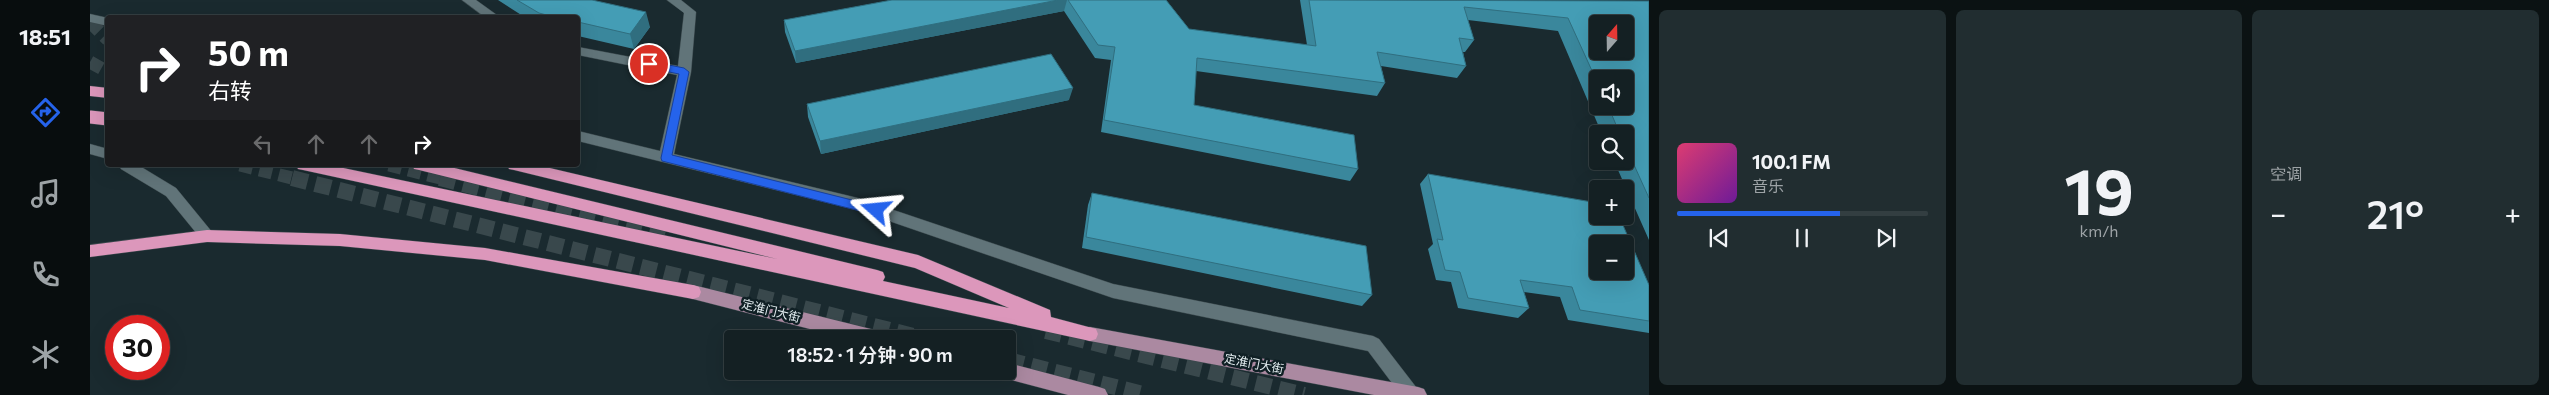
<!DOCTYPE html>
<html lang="zh">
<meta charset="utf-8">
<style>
body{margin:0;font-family:Commissioner,"Noto Sans SC",sans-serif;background:#212d30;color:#f1f3f6;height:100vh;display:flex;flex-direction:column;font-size:19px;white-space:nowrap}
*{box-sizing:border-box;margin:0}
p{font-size:16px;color:#9da3a6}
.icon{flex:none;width:28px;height:28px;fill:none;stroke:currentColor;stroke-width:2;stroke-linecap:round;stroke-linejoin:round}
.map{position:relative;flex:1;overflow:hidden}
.panel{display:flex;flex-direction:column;gap:10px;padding:10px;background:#0b1213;width:900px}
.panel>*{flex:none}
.top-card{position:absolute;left:15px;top:15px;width:475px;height:152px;border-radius:5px;box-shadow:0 5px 20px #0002,0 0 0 1px #333e41;background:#202124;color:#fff;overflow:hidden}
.needle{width:32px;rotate:20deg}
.tools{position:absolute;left:1499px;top:15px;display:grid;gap:10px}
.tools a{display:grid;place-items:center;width:45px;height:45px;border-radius:5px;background:#142023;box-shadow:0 5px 20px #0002,0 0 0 1px #333e41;font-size:25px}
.speed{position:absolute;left:15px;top:315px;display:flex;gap:10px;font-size:25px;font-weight:700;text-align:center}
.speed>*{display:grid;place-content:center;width:65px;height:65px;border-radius:50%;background:#142023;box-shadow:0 5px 20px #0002,0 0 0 1px #333e41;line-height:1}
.speed .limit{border:8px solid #d22;background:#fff;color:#111}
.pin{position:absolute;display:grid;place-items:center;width:42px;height:42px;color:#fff;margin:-21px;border:2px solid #fff;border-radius:50%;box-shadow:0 1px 5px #0007}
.me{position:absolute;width:55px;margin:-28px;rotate:288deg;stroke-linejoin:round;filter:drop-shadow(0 0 4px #0008)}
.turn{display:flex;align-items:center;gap:18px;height:105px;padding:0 20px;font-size:22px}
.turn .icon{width:65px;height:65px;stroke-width:2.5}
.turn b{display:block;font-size:35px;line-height:42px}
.lanes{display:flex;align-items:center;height:48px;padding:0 20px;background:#0003;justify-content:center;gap:25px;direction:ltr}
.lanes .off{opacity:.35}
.big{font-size:38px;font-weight:600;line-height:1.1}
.panel .widget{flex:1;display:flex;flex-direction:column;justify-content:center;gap:8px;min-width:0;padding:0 18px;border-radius:8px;background:#212d30}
.panel .dial{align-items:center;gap:0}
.dial b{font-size:65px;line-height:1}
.song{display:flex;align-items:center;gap:15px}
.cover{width:60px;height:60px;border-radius:8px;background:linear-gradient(135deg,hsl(340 70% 55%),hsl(280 70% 35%))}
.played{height:5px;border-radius:2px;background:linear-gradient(90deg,#2563eb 65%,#333e41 65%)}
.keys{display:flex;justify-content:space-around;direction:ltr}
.heat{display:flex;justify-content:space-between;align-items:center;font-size:28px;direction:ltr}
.panel .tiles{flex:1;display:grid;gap:10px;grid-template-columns:repeat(3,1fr)}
.trip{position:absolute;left:634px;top:330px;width:292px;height:50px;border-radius:5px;background:#142023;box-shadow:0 5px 20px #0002,0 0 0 1px #333e41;font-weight:600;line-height:50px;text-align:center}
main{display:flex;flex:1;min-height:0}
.tab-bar{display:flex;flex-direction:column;width:90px;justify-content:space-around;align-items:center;background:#080d0e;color:#9da3a6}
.tab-bar .icon{width:35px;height:35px}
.tab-bar .on{color:#2563eb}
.tab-bar b{font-size:22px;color:#f1f3f6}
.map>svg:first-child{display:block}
</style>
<main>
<nav class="tab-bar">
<b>18:51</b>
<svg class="icon on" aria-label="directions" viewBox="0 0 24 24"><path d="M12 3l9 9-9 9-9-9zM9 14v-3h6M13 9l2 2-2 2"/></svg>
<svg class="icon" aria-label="music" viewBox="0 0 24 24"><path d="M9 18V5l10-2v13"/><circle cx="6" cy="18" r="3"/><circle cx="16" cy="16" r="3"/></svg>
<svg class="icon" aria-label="phone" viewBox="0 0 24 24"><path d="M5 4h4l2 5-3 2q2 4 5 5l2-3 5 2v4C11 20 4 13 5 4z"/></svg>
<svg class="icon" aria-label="climate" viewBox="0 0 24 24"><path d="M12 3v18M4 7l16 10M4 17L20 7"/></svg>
</nav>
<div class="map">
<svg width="1559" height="395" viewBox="0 0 1559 395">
<rect width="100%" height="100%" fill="#1a2a2f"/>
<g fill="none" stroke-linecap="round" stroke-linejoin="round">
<g stroke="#39484c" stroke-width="13" stroke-dasharray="13 7" stroke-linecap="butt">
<polyline points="0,22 18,40"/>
<polyline points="0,62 18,72"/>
<polyline points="150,165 206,179"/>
<polyline points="299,165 354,179"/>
</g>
<g stroke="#39484c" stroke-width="16" stroke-dasharray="16 8" stroke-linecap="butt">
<polyline points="202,178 835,339"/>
<polyline points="350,178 577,237"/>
<polyline points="956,331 1214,395"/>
<polyline points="918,360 1057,395"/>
</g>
<g stroke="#3a484c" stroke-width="1">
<g id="lane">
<polygon points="0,144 18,149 18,159 0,154"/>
<polygon points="29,165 48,165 86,188 122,232 125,236 122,240 117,242 112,240 76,196 31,169"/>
</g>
</g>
<g stroke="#3a484c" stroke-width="1">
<g id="street">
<polygon points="372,0 386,0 411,18 396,18"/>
<polygon points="577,0 591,0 606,12 601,72 584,154 768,198 1023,284 1283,336 1289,339 1326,387 1328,395 1311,395 1278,351 1023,298 767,210 488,141 488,131 570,151 587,75 488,55 488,47 588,66 594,13"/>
<polygon points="0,14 18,18 18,26 0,22"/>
</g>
</g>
<g stroke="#3a484c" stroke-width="1">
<g id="primary">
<polygon points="603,285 789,331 795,334 797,339 759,339 603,299 597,297 595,292 597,287"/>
<polygon points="1000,327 1328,387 1334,389 1337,395 1284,395 1000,341 994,339 992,334 994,329"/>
<polygon points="918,363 1009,387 1015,389 1018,395 978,395 910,377 907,371 918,371"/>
</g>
</g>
<g stroke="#3a484c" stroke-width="1">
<g id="highway">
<polygon points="0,86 18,88 18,98 0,96"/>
<polygon points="206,165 239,165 687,259 329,170 324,169 322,165 352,165 787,270 793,272 795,277 793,281 919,308 825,268 424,170 419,169 417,165 447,165 828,255 960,310 961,317 1006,329 1008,334 1006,339 1000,341 213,170 208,169"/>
<polygon points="117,230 250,234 395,248 603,285 609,287 611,292 609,297 603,299 395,260 250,246 117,242 0,257 0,245"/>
</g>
</g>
<use href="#lane" fill="#617479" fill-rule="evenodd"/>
<use href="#street" fill="#617479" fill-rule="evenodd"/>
<use href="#primary" fill="#ab89a1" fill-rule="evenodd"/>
<use href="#highway" fill="#dc97bb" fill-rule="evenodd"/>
<g stroke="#3a484c" stroke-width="14" stroke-linecap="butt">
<polyline id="highway-bridge" points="0,117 18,119"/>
</g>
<use href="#highway-bridge" stroke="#dc97bb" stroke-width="13"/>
</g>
<g fill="#3a879c" fill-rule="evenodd">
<polygon points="408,0 502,0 560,27 544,49 488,36 488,18 436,18"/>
<path d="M802,0H1076L1099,29L1217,45L1210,0L1559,1V240L1524,161H1535V134H1512L1468,31L1378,20L1384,40L1375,52H1373L1376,66L1367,78L1291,66L1295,83L1287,96L1106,71L1104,105L1268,169L1260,181L1011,132L1021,60L1005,58L974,11L706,63L695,32L694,20ZM1508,79L1535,106H1508Z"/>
<polygon points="979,100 731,154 718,117 717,104"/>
<polygon points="1338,174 1559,285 1559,333 1478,320 1470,297 1434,292 1439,308 1428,318 1368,308 1361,282 1346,280 1338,249 1343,244 1330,184"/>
<polygon points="1002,193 1282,295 1272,306 992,248 998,205"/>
</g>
<g fill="#306e7f">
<polygon points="968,0 977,0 974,11 706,63 705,51"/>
<polygon points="556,12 560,27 544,49 540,34"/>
<polygon points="983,88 979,100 731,154 730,141"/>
</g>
<g fill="#449db5" stroke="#306e7f" fill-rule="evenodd">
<polygon points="427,0 502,0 556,12 540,34 488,22 488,18 468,18 449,13"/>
<polygon points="802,0 968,0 705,51 694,20"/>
<path d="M978,0H1076L1099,29L1226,46L1219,0L1559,1V198L1535,145V134H1530L1518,106H1535V79H1508V84L1478,18L1374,7L1384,40L1369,38L1376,66L1287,52L1295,83L1107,58L1104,105L1264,135L1268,169L1014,120L1025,47L1008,45ZM1508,24H1535V51H1508Z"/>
<polygon points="961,54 983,88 730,141 717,104"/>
<path d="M1338,174L1508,203V216H1529L1559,285V321L1490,310L1482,287L1430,280L1439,308L1378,298L1370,272L1355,270L1347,239L1353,240ZM1508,244H1535V271H1508Z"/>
<polygon points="1002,193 1276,246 1282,295 996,237"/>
</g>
<polygon fill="#2563eb" stroke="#184099" points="559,61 594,68 599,72 582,155 786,206 792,210 790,213 786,215 572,161 571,158 589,74 555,67 554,64"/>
<g text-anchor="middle" stroke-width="5" stroke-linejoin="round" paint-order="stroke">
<g font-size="12" fill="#e6f0f3" stroke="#102025">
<text transform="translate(681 311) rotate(14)" y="4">定淮门大街</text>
<text transform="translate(1164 364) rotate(11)" y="4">定淮门大街</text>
</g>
</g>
</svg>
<div class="tools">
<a><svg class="needle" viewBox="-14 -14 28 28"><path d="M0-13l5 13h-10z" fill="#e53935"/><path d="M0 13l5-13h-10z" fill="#9da3a6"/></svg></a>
<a><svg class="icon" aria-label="sound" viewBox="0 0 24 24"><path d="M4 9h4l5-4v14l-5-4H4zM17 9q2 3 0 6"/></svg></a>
<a><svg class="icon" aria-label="search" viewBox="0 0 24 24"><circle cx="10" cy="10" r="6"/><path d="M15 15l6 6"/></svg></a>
<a>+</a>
<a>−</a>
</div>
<div class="speed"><div class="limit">30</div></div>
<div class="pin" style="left:559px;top:64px;background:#d93025"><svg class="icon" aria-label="arrive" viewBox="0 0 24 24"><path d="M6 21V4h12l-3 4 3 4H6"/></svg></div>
<svg class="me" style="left:786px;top:210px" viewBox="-20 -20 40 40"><path d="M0-17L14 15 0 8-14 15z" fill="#2563eb" stroke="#fff" stroke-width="4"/></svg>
<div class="trip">18:52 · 1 分钟 · 90 m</div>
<div class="top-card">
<div class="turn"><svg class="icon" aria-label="right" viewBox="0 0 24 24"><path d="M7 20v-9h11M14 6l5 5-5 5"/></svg><div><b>50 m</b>右转</div></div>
<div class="lanes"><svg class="icon off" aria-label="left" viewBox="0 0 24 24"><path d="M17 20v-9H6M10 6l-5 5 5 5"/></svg><svg class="icon off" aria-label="ahead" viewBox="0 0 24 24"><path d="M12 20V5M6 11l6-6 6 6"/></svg><svg class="icon off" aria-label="ahead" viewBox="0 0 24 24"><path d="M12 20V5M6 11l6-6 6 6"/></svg><svg class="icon" aria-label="right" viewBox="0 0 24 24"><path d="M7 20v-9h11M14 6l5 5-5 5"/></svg></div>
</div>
</div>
<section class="panel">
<div class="tiles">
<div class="widget">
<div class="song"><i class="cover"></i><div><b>100.1 FM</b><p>音乐</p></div></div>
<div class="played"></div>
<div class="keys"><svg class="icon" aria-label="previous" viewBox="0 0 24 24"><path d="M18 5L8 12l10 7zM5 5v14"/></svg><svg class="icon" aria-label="pause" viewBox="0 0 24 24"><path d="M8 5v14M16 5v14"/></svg><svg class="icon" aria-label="next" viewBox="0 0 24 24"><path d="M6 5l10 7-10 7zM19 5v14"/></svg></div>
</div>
<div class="widget dial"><b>19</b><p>km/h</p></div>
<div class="widget"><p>空调</p>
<div class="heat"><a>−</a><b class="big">21°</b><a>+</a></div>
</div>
</div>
</section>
</main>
